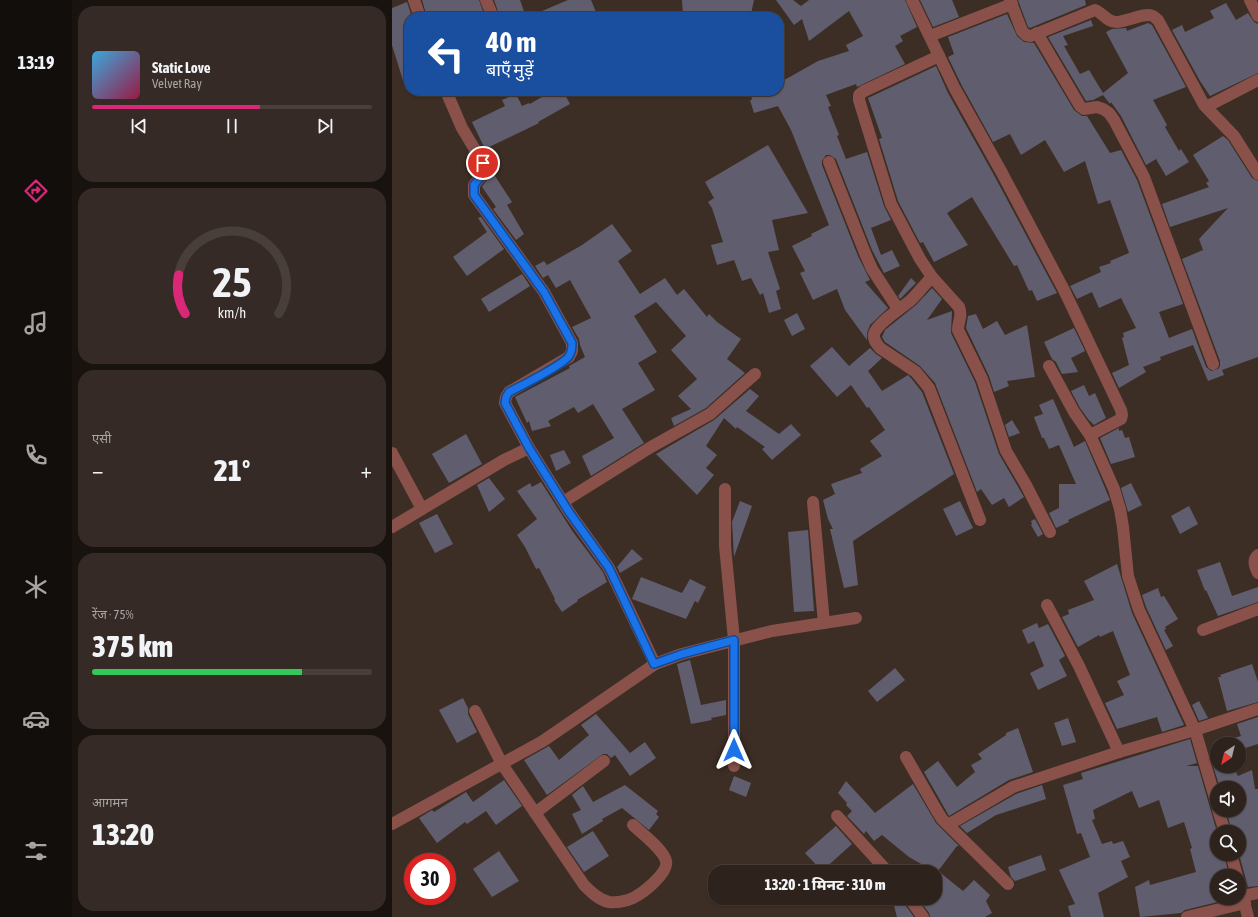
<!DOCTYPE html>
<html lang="hi">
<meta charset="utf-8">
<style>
body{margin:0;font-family:"Asap Condensed","Noto Sans Devanagari",sans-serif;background:#352a25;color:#f1f3f6;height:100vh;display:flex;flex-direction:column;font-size:15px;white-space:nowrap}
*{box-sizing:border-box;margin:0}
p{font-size:13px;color:#a7a4a3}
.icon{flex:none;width:22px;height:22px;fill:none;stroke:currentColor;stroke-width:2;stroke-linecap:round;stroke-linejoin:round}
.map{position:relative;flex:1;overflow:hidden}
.drawer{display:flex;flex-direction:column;gap:6px;padding:6px;background:#19130f;width:320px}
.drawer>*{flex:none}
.banner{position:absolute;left:12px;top:12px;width:380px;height:84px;border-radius:16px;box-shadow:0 1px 3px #0004,0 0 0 1px #483f3b;background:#1a4fa0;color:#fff;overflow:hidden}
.needle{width:26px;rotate:215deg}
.controls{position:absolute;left:818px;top:737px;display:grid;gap:8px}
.controls a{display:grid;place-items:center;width:36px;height:36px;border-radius:50%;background:#2d221c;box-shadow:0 1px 3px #0004,0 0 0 1px #483f3b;font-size:20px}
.speed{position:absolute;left:12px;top:853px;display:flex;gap:8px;font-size:20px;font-weight:700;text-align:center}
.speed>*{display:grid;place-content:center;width:52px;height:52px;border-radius:50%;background:#2d221c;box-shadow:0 1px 3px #0004,0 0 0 1px #483f3b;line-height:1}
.speed .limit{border:6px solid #d22;background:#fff;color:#111}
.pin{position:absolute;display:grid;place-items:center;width:34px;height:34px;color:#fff;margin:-17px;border:2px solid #fff;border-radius:50%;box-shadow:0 1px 4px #0007}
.me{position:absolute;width:44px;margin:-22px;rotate:0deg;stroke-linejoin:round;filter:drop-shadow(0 0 3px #0008)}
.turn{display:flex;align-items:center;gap:14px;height:84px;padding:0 16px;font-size:18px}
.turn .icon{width:52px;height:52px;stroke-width:2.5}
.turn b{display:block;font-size:28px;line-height:34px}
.big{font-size:30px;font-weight:800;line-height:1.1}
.drawer .widget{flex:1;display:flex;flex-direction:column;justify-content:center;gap:6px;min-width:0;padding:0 14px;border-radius:16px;background:#352a25}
.drawer .dial{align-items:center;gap:0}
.dial svg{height:104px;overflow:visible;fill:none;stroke:#483f3b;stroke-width:7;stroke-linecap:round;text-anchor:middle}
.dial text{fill:#f1f3f6;stroke:none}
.song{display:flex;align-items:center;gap:12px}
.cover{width:48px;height:48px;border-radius:6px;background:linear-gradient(135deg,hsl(200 70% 55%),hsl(340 70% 35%))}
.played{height:4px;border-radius:2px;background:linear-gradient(90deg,#db2777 60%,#483f3b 60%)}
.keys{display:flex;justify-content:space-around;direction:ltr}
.heat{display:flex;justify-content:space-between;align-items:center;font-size:22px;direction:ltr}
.charge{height:6px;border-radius:3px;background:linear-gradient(90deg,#34c759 75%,#483f3b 0)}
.trip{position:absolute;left:316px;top:865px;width:234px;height:40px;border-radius:16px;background:#2d221c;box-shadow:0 1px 3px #0004,0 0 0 1px #483f3b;font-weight:800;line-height:40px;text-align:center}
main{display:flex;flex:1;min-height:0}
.tab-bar{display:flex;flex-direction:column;width:72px;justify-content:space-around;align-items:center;background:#120e0b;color:#a7a4a3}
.tab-bar .icon{width:28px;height:28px}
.tab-bar .selected{color:#db2777}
.tab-bar b{font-size:18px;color:#f1f3f6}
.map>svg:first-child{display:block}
</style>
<main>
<nav class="tab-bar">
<b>13:19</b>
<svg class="icon selected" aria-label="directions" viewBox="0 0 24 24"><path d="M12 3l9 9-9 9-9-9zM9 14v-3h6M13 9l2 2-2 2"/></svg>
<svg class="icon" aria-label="music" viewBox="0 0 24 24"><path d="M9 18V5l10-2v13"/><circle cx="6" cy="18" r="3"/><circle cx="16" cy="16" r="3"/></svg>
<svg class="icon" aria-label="phone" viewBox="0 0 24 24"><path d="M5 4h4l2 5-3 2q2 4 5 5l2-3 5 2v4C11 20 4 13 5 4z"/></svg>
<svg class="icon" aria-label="climate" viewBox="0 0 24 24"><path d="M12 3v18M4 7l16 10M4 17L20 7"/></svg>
<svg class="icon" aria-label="car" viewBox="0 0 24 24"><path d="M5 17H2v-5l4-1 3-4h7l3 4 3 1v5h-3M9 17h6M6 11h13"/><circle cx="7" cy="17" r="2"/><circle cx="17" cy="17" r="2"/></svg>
<svg class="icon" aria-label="filters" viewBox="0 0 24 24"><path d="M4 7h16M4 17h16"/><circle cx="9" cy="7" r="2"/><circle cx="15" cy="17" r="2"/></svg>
</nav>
<section class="drawer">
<div class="widget">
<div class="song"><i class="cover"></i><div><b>Static Love</b><p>Velvet Ray</p></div></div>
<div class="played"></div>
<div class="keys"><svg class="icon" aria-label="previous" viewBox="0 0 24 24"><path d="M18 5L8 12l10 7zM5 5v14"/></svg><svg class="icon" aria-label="pause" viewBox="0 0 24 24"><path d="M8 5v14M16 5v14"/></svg><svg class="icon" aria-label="next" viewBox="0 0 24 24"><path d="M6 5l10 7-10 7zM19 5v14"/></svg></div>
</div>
<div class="widget dial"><svg viewBox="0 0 100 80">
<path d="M14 69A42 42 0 1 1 86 69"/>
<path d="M14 69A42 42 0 0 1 9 39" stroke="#db2777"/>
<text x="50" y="56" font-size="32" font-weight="700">25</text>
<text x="50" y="72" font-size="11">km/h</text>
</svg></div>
<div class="widget"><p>एसी</p>
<div class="heat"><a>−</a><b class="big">21°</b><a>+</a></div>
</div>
<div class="widget"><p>रेंज · 75%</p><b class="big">375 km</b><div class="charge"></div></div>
<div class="widget"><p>आगमन</p><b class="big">13:20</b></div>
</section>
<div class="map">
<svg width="866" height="917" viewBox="0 0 866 917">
<rect width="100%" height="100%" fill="#3c2e25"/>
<g fill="#605e6e">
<polygon points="30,0 87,0 93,17 35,17"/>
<polygon points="102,0 128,0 134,17 108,17"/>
<polygon points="176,0 199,0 206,17 136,17"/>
<polygon points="290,0 362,0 359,14 346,11 347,17 291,17"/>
<polygon points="384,0 401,0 409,6 417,0 513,0 525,27 508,36 511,41 503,46 513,64 465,87 464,84 434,95 439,106 436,107 447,135 445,136 454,159 475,152 492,206 499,220 479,228 489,255 500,250 508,266 492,273 480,250 444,159 438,155 434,155 430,161 430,165 466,256 478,280 473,282 496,308 478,325 475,333 475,340 453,310 445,289 421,300 408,273 413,271 400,246 420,236 419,234 437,225 399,130 386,106 362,113 358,100 360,100 358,91 387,91 387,83 426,61 457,51 454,45 471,36 457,11 417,41 410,19 402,25"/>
<polygon points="528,0 560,0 567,17 541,27"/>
<polygon points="626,0 693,0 694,5 638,28 636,27"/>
<polygon points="15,2 20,17 17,17 17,89 14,90 0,45 0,8"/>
<polygon points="834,3 844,20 856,13 862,22 866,24 866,73 818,96 808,81 780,30 790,25 793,32 822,18 818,11"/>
<polygon points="615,14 625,36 632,42 642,43 682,110 690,116 695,116 718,153 729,150 745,180 791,304 767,312 777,338 800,329 814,367 819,371 826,369 828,366 828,361 790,259 811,250 807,239 836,208 778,227 770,204 817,187 814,183 817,181 801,155 831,136 836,140 860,178 866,181 866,357 830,370 832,375 816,381 801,345 768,357 769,360 751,367 754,372 727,388 720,373 737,365 730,338 732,337 731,333 744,328 729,298 707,308 700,292 685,299 678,286 709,272 707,267 719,263 718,261 737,253 718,200 706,204 693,161 672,172 653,140 629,155 618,134 601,142 570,86 556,57 562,54 556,37"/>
<polygon points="699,20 701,26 671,36 676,45 672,46 688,74 697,70 711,93 736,73 714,32 720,29 734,28 735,31 756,23 760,25 794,87 761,100 775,125 773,127 787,151 789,149 797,162 774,176 764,159 754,165 729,116 719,102 718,104 711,95 701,100 694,101 656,37"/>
<polygon points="544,66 556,93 603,177 665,293 645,301 640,290 637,291 625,265 622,266 580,197 555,213 576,245 542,262 531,242 528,243 506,201 487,139 490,138 476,98"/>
<polygon points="160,91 171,91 178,104 146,122 147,123 93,149 80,122 113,106 110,100 124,94 130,106 137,103 138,104"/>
<polygon points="376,145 416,213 380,220 387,250 376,252 388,289 384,291 389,309 377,313 371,293 368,295 359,278 350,281 342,260 325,265 319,245 331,242 320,208 316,202 322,198 313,182"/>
<polygon points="101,173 120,202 115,205 132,234 124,240 101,209 104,207 90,187 98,175"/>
<polygon points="89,217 112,249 75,276 61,257 95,232 86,218"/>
<polygon points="220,224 240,251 226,261 248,294 273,278 285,295 292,289 315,317 317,314 325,322 349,339 335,359 353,373 314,408 282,426 279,418 299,409 286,396 305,379 279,350 294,336 264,302 242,316 265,352 246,363 263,390 230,409 252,443 199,476 190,456 222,438 201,404 186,413 182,407 156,421 159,426 140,431 137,421 135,423 123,397 178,368 177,366 193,357 188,345 187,339 180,327 199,318 178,280 164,288 156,275 151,278 143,266 152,261 155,265 190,245"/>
<polygon points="130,274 138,286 97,312 89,299"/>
<polygon points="519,278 524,283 508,299 506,296"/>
<polygon points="540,288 550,299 535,320 560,311 559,333 583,382 607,454 632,497 617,507 612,498 600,505 589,489 585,492 543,383 528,366 493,342 490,337 493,330 524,305"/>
<polygon points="405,313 413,329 400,336 392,320"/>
<polygon points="584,314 591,329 605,321 613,335 635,325 643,377 615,381 617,386 602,392 597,376 574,328 576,316"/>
<polygon points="682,328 693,351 679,358 686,372 670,374 664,362 660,359 652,342"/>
<polygon points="440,347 457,366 478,348 484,354 490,358 476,371 490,391 516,375 519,378 530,392 562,474 461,541 466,585 452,588 438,529 441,529 436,519 431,500 443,494 439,484 470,473 468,469 490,456 478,441 493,430 477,407 475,408 459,385 445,397 418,366"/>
<polygon points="692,385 697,396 703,393 714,418 702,425 696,419 688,408 679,391"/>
<polygon points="358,389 367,396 354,411 387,434 399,424 409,435 380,460 370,449 373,447 345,427 344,429 332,418 314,446 325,455 314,468 322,475 305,495 264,454 322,420"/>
<polygon points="661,399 682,447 693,441 718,500 676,520 677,522 664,528 657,513 667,508 667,484 684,484 667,445 657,449 652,438 650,438 642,417 651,414 647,405"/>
<polygon points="620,420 628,433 617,437 613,425"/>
<polygon points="727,428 727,431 730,430 733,438 737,437 743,457 719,464 708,438"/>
<polygon points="74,434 90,464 57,483 40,454"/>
<polygon points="172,450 179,463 164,471 158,455"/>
<polygon points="97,478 113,499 97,512 85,485"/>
<polygon points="149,482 181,532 211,572 215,582 185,600 186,601 170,612 162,600 163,599 147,568 144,569 133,547 125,535 145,519 125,491 138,483 140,487"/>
<polygon points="739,483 750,505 736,512 729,488"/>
<polygon points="348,501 360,506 342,557 340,522"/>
<polygon points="568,501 581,528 564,536 551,509"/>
<polygon points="797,506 806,524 788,534 779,516"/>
<polygon points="45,514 61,544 43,553 27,523"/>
<polygon points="643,519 651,534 646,537 639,525 640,524 639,521"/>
<polygon points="416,530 422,611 402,612 396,532"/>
<polygon points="240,549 251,559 228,573 225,567"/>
<polygon points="828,562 840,596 866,587 866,602 826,616 814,590 813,591 805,570"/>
<polygon points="725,564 740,613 792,725 770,732 765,717 725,729 713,703 732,695 725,681 738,675 721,631 708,637 707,635 686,647 670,617 677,614 676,610 702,600 692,581"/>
<polygon points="249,577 290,593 298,579 314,587 306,603 303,601 294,619 240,599"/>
<polygon points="766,588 769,597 772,596 786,619 773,627 774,629 772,630 781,646 774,650 754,607 750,595"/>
<polygon points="645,623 647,628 656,624 673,656 667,660 675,676 646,690 638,673 652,666 642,641 636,644 630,630"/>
<polygon points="298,660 309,705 334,700 334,715 319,718 320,720 299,724 285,664"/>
<polygon points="860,664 866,682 866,702 835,711 826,677 829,677 828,675"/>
<polygon points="503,668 513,680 485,702 476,691"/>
<polygon points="71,698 76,708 76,714 85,732 65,743 47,710"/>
<polygon points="807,701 816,718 807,721 800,705"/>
<polygon points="204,714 238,753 253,742 264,758 238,776 223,755 219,758 215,754 211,754 155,795 132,760 157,746 167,760 197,735 189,725"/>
<polygon points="866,717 866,744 847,750 847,744 844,744 842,738 849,736 845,724"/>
<polygon points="676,718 684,742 670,746 662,723"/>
<polygon points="626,728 641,772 617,780 557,816 532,772 546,761 565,787 583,772 579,765 590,759 586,754 614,735 614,733"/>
<polygon points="798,739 805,763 794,766 806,766 825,832 825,854 832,854 837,876 825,876 825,898 842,898 793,910 789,913 748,917 743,887 757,880 758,885 804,872 798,849 800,848 792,822 776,828 767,800 747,808 740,791 701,810 703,819 700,820 710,844 720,841 721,844 731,841 738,857 729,861 736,877 706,893 712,917 679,917 676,906 683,904 667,870 698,857 689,833 685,834 671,785 691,779 689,773"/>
<polygon points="821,766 841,766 846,776 860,770 863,789 866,789 866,886 856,887 847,854 847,832 840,832 834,810 847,810 847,788 828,788"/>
<polygon points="342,776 359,783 354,797 337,790"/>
<polygon points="112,780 130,806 104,825 94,811 75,824 73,822 45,843 27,818 40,810 42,812 74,792 81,802"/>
<polygon points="454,781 483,813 521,784 544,823 567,846 565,846 546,871 571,891 582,880 598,895 594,901 600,913 593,917 538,917 537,913 526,898 543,898 543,872 517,857 490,835 482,841 474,831 472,834 455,816 460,811 454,805 455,803 446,793"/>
<polygon points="233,785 266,811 264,814 267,817 257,830 230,808 210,819 211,821 190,834 180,814 189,810 180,795 191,786 201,802"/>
<polygon points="650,785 654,799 604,815 575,833 568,826 624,794"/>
<polygon points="444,826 460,844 430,871 413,853"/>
<polygon points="201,831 217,856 192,872 175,847"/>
<polygon points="107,851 127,881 100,897 81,869"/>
<polygon points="649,855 654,870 623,881 619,877 616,867"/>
<polygon points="500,898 510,898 511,902 522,917 505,917"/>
</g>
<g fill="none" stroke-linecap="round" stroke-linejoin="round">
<g stroke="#89514a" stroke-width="12">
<polyline points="22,0 28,17"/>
<polyline points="94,0 101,17"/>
<polyline points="520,0 563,89 610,173 672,290 729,410 730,415 729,419 698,435"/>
<path d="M618,0L630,31L634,35L639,36L703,10C711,13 715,22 724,22C734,22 753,12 761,16C763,17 764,19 766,20L812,105L842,136L866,174"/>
<polyline points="858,0 866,16"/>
<polyline points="645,33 688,106 692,109 705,107 711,109 717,113 722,120 752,177 821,364"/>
<polyline points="538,36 620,4"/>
<path d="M547,56L472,91L467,95V100L499,204L528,259L540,277L567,307C571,317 566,320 566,330L590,379L614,451L634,485L658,532"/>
<path d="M54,91L70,128L91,163C94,173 88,177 82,185V195L152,292L180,343V351L177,357L117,392L114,397L113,403L137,448L177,512L217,568L263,664"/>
<polyline points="814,107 866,80"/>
<polyline points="437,162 473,253 480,269 506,309"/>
<path d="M540,277C533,284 526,293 519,300C510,308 485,323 482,334C481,340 485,344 488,348L524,372L537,388L588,520"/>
<polyline points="657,366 682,412 698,435 722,489 728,509 731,527 736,576 747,610 803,730 825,805"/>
<polyline points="0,453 30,509"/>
<polyline points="333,489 333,546 342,640 342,766"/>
<polyline points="171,502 259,447 318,414 363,374"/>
<polyline points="421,502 432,623"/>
<polyline points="0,527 112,460 137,448"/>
<path d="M866,555C860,560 863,567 866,573"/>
<polyline points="655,605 687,666 727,752"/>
<polyline points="811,630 866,609"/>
<path d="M83,711L110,764L192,885C199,892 207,900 217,902C225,903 234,901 241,898C251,893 277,873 274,861C271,849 250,834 241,825"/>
<polyline points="514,757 545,811 550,819 616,884"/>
<polyline points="826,810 833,832"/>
<polyline points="143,813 212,761"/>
<polyline points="445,816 496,872"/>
<polyline points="0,824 151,741 263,664 290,654 380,631 464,618"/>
<polyline points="556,825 621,787 727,752 803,730 866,709"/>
<polyline points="839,854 845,876"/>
<polyline points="847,882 856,917"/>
<polyline points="851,896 866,893"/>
<polyline points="517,898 531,917"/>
<polyline points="795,917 853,903"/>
</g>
</g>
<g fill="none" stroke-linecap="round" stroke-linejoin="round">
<g stroke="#114b97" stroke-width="10">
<path id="route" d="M91,163C94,173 88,177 82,185V195L152,292L180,343C180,348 180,352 177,356C172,364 129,386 117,392L114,397L113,403L137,448L177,512L217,568L262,664L290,654L342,640V750"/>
</g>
<use href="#route" stroke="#1a73e8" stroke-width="7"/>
</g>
</svg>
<div class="controls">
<a><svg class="needle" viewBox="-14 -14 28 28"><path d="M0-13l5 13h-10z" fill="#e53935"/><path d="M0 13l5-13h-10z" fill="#a7a4a3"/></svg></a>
<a><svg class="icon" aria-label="sound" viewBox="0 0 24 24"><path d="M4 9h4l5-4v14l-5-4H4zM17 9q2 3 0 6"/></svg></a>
<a><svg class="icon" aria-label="search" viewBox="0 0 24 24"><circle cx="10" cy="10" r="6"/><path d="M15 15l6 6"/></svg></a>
<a><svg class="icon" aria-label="layers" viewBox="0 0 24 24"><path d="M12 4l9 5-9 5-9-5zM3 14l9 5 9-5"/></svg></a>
</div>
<div class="speed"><div class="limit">30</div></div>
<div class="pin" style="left:91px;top:163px;background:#d93025"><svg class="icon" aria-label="arrive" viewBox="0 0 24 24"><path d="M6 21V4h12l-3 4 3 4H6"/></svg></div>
<svg class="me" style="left:342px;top:750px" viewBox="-20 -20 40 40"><path d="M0-17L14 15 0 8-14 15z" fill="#1a73e8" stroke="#fff" stroke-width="4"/></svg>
<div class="trip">13:20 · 1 मिनट · 310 m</div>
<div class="banner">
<div class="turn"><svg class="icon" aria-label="left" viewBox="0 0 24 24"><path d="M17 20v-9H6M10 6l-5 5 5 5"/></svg><div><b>40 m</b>बाएँ मुड़ें</div></div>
</div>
</div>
</main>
